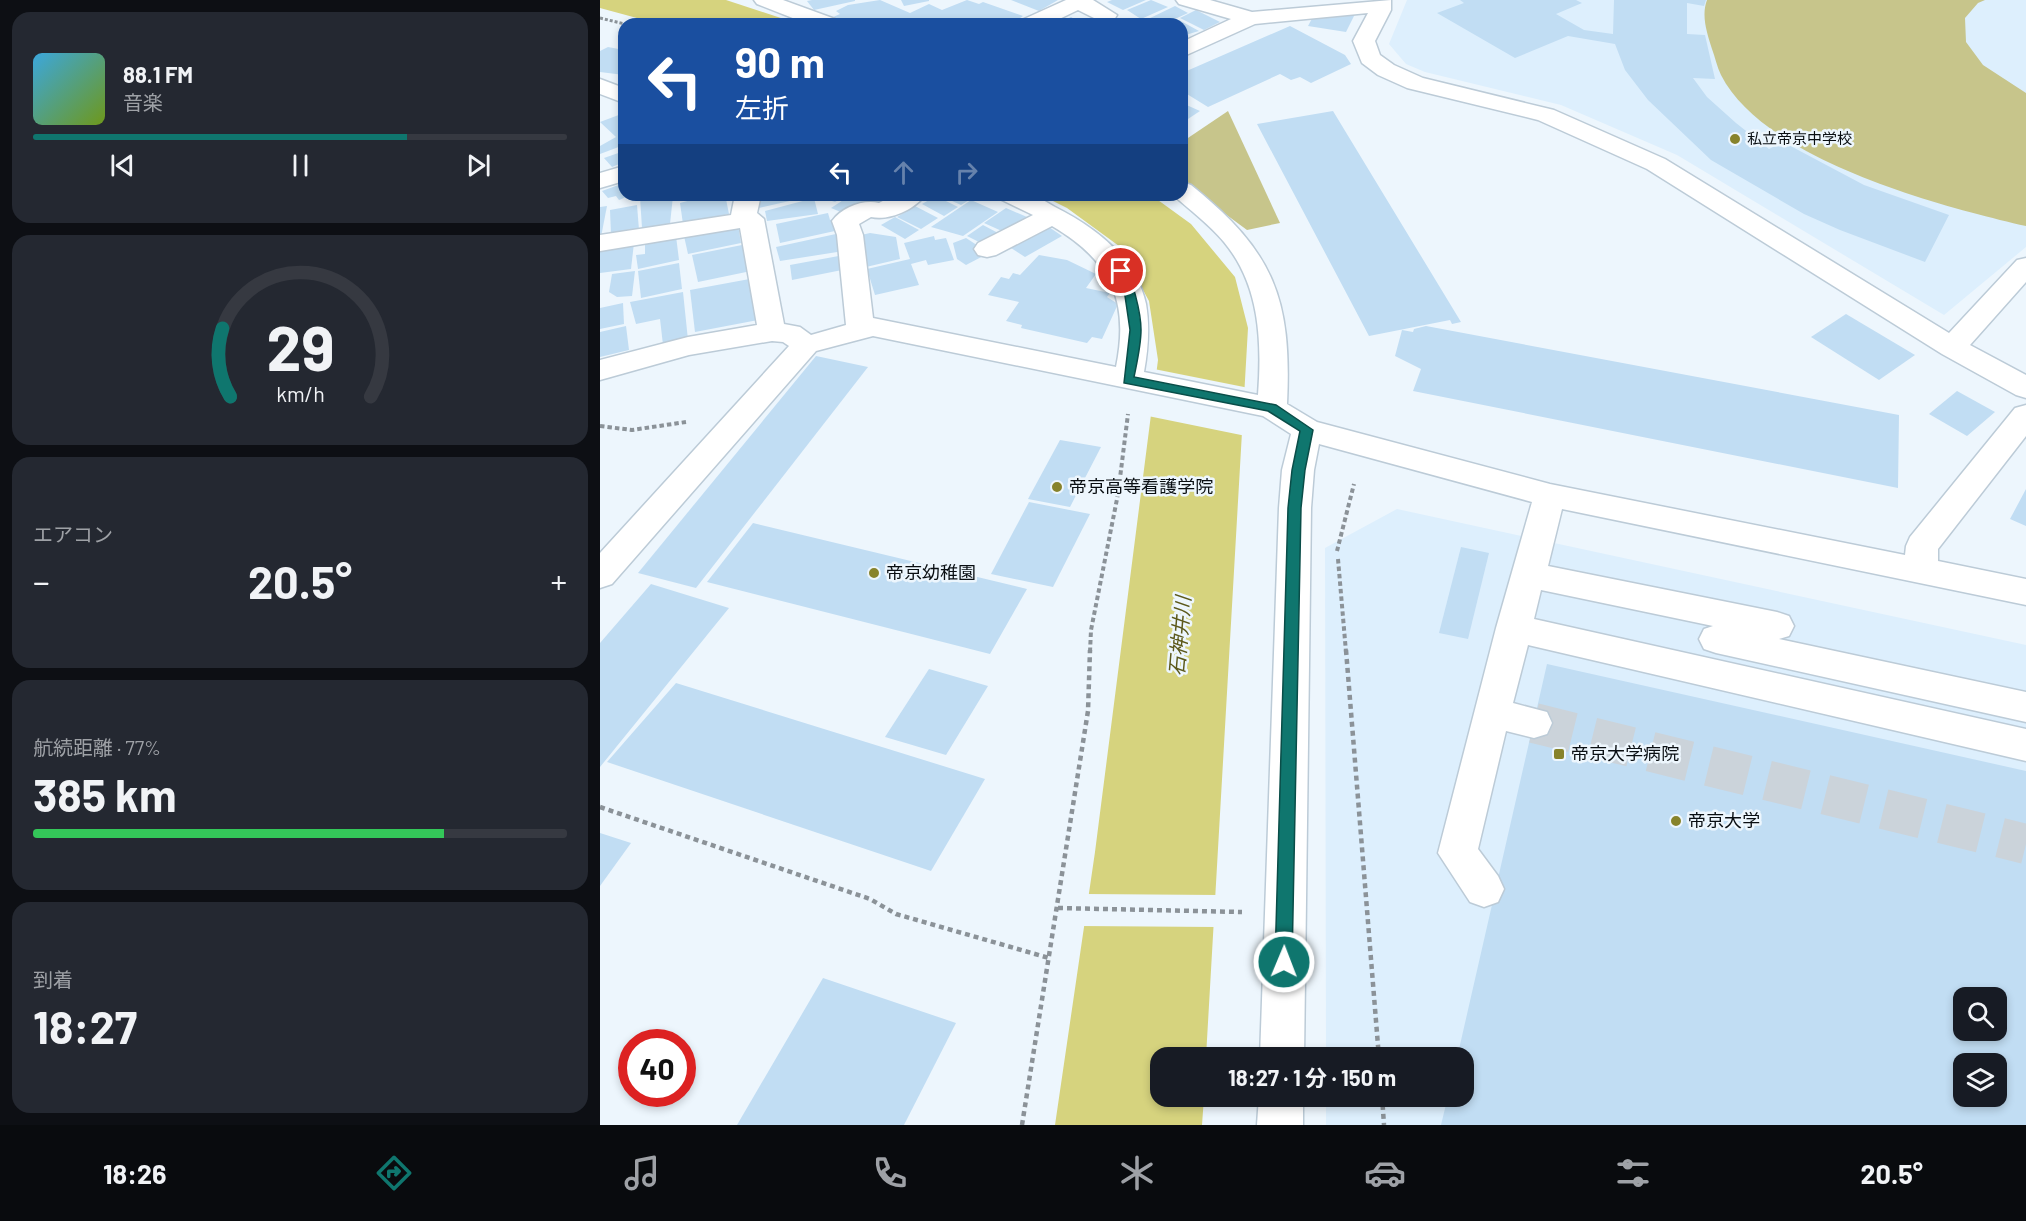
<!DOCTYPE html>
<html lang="ja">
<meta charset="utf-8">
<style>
body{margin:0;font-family:Barlow,"Noto Sans JP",sans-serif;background:#242831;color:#f1f3f6;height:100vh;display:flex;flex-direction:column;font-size:22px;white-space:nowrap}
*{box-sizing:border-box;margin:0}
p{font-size:20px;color:#9ea1a6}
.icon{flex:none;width:33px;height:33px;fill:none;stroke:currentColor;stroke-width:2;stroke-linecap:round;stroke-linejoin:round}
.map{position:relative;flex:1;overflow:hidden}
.details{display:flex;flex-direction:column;gap:12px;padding:12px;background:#0d0f14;width:600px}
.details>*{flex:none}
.hud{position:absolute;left:18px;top:18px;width:570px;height:183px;border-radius:18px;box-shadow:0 3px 9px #0003;background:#1a4fa0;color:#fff;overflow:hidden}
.fabs{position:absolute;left:1353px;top:987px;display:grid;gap:12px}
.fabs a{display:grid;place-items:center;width:54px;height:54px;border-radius:12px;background:#171b24;box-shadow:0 3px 9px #0003;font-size:30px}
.speed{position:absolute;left:18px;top:1029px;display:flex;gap:12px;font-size:30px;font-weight:700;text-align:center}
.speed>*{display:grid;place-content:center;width:78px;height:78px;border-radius:50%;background:#171b24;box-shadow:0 3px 9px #0003;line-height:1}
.speed .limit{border:9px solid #d22;background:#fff;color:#111}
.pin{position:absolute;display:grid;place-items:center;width:51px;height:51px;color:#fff;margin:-26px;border:3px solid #fff;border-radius:50%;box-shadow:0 2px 6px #0007}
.me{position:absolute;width:66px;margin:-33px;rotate:1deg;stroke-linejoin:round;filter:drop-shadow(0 0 4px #0008)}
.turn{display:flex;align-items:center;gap:21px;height:126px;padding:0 18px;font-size:27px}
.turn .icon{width:78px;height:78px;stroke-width:2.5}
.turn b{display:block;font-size:42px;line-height:51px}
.lanes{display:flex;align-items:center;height:57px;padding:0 18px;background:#0003;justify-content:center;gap:30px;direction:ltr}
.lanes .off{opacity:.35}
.big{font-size:45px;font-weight:700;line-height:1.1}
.details .widget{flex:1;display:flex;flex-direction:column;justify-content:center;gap:9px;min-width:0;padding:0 21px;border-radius:18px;background:#242831}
.details .dial{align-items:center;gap:0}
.dial svg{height:156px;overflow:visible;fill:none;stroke:#363941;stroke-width:7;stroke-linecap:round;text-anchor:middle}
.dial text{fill:#f1f3f6;stroke:none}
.song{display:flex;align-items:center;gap:18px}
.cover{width:72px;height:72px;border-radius:9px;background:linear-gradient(135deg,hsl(200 70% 55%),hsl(80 70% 35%))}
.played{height:6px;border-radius:3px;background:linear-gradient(90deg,#0f766e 70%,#363941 70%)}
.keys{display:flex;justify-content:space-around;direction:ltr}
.heat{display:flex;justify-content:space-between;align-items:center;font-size:33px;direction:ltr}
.charge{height:9px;border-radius:4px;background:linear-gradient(90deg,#34c759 77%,#363941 0)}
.trip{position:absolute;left:550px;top:1047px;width:324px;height:60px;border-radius:18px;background:#171b24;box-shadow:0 3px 9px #0003;font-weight:700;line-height:60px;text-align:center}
.tabs{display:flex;height:96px;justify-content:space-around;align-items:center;background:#090b0e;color:#9ea1a6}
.tabs .icon{width:42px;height:42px}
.tabs .active{color:#0f766e}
.tabs b{font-size:27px;color:#f1f3f6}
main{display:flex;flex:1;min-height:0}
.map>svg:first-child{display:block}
</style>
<main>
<section class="details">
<div class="widget">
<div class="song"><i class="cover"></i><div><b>88.1 FM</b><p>音楽</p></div></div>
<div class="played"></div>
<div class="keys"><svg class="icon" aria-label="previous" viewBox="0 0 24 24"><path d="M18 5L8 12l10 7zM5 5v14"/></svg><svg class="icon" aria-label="pause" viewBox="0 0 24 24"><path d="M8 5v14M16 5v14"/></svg><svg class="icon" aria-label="next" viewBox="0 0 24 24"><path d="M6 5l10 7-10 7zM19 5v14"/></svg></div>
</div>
<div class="widget dial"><svg viewBox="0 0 100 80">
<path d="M14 69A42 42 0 1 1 86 69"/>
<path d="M14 69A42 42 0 0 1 10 34" stroke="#0f766e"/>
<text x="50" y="56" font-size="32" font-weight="700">29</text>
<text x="50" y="72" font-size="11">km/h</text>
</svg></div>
<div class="widget"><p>エアコン</p>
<div class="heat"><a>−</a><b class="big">20.5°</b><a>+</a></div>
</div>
<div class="widget"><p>航続距離 · 77%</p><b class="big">385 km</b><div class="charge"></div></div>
<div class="widget"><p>到着</p><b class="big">18:27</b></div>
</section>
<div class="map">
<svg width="1426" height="1125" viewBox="0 0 1426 1125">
<rect width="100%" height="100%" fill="#edf6fd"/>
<g fill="#ddeffd" fill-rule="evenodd">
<polygon points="807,0 1426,0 1426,247 1344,315 1077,155 961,105 825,72 806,64 789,44"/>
<path d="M797,509L1426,645V1125H726V1097L864,1096V1058L726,1057L725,548ZM1364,998H1396V1030H1364ZM1364,1064H1396V1096H1364Z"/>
</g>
<g fill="#c7c58b">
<path d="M1107,0H1385L1378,3L1365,18L1366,42L1383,65L1426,93V226C1340,206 1164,160 1121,75C1117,67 1115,57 1112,49C1107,33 1101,16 1107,0Z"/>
<polygon points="628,111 680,223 647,230 582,182 582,142"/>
</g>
<g fill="#d6d37e">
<polygon points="0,0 126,0 199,24 59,24 0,8"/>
<polygon points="441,195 551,195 591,224 635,277 648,328 606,1057 561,1058 561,1096 604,1097 602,1125 455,1125 495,852 558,360 549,301 519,246 467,208"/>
</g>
<g fill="#edf6fd">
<polygon points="554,369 649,388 646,436 548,416"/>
<polygon points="486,894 618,895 616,927 481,926"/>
</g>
<g fill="#c1ddf3" fill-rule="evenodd">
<polygon points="212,0 255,0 255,1 214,10 207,1"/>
<polygon points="280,0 310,13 329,4 342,10 367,0 379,4 383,2 423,16 411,24 266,24 260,21 245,24 231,18 240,14 236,11 248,5"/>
<polygon points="301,0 329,0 329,1 304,6"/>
<polygon points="411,0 458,0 439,11"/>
<polygon points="512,0 546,0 523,10 507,2"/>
<polygon points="551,0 568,7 541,19 527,10"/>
<polygon points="860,0 976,0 982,3 956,14 984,30 1013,34 1014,0 1106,0 1104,6 1087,3 1087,34 1105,35 1115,79 1093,78 1107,97 1136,123 1169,149 1183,142 1264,185 1349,215 1325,262 1240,230 1204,214 1111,160 1048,100 1025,70 1015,44 968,36 915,58 837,13 864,3"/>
<polygon points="575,6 588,13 564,24 555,24 546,20"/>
<polygon points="596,10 620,22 604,30 580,18"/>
<polygon points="715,13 755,14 746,32 708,26"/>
<polygon points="471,17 483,24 456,24"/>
<polygon points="579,20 599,31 582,36 582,24 570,24"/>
<polygon points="690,26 745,55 751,64 711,83 700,77 691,80 680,74 608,107 582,91 582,73"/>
<polygon points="8,47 24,50 24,75 0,72 0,51"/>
<polygon points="582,103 600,111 588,119 582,116"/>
<polygon points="733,111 861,322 852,324 850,320 769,336 657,124"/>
<polygon points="24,113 24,145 0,154 0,146 16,137 0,122"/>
<polygon points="24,151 24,162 12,167 4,158"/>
<polygon points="24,183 24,195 31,195 19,200 16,196 8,198 2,191"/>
<polygon points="49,195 50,199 73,196 70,224 42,228 40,197"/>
<polygon points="89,195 131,195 126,199 129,214 83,224 80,203 91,200"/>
<polygon points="156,195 203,195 203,198 159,208 161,200 154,199"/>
<polygon points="213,195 247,195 235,202"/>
<polygon points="251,195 270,202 248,215 231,208"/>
<polygon points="260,195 299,195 282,206"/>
<polygon points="339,195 371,195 374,197 361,205"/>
<polygon points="336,196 358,207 344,216 322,204"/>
<polygon points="214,198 218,214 167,221 165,211"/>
<polygon points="371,200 398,212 363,236 331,227"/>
<polygon points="37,205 39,230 11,235 10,210"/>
<polygon points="7,206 1,237 0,237 0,207"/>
<polygon points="315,206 338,218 321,229 297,217"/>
<polygon points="406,208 427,217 404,232 384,223"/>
<polygon points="228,213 230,220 241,217 244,229 180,243 176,224"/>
<polygon points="295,217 319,230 305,239 281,225"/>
<polygon points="138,225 141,243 88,254 84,236"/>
<polygon points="383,225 398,233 383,244 367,236"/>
<polygon points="449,227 462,236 425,257 411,248"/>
<polygon points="245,232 250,250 180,261 176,247"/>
<polygon points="270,233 296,237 300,259 266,267 253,237"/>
<polygon points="76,236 79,260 38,269 36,255 45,254 45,242"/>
<polygon points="334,236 335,240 346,238 354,260 328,265 326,260 311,264 319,285 275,295 267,269 310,259 304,243"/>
<polygon points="366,238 389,253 366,265 357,259 353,243"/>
<polygon points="34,243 31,269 0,273 0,248"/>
<polygon points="147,244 151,271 98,282 92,255"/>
<polygon points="244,255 247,269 192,280 190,265"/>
<polygon points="439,255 467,260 496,274 486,288 510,293 507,297 518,304 502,339 492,337 487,343 421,328 422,325 406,321 419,302 388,295 401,277 409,279 413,273 420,275"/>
<polygon points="79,263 82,289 41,298 38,271"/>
<polygon points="35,271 32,296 17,297 9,292 12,274"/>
<polygon points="155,278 158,320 95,332 90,290"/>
<polygon points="83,292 88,340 63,345 60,319 36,324 30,302"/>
<polygon points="23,303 24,324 0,329 0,308"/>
<polygon points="1246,314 1315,355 1279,380 1211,337"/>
<polygon points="26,326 29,350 0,357 0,332"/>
<polygon points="826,326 1299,415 1298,488 813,391 821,369 795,356 802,330 813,332 814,329"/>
<polygon points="216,356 268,367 96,588 38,573"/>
<polygon points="1357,391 1395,412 1367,436 1329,414"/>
<polygon points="460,440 501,447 470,507 428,499"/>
<polygon points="1426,489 1426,526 1410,519"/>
<polygon points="429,502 490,514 453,587 391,574"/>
<polygon points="153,523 427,589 390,654 107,582"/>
<polygon points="861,547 889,553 868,639 839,633"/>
<polygon points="51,584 129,608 0,767 0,643"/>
<path d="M947,664L1426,771V1125H841L848,1096H864V1058H857ZM1364,998H1396V1030H1364ZM1364,1064H1396V1096H1364Z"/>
<polygon points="329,669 388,686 346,755 285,737"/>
<polygon points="76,683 385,779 331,871 7,762"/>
<polygon points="0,833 31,843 0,886"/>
<polygon points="223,978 356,1023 304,1125 137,1125"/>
</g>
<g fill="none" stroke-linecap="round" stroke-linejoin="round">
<polyline stroke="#cbd3da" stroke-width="40" stroke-dasharray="40 20" stroke-linecap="butt" points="934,723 1426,844"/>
<g stroke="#bccbd7" stroke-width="3">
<g id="minor">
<polygon points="154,0 183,0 235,19 238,24 208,24 157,4"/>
<polygon points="466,0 493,0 517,15 514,20 498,20 478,10 449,24 421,24 424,19"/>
<polygon points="576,0 610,0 652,12 791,0 791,10 775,41 780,55 794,65 823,78 954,110 1065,159 1349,333 1417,260 1426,258 1426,282 1370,345 1426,375 1426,398 1416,395 1342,354 1047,169 938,120 807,88 778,75 762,63 753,41 768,13 655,24 582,57 582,42 631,19 579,4"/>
<polygon points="0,79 24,88 24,103 0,94"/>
<polygon points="24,166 24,181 0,188 0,173"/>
<path d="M582,182L591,185C674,252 692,298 687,404L717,422L950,484L1305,555L1306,546L1310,537L1415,408L1426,405V436L1338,549V561L1426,579V605L962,509L948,566L1177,612L1189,616L1194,626L1189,636L1179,639L1426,692V722L1116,653L1104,649L1099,639L1104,629L1113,626L941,590L934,619L1426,729V761L928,645L913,703L947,712L952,723L947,734L934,738L906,731L878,849L898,876L904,889L898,902L884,907L870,902L838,853L896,628L932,502L719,444L714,470L711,508L704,1058H660L679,508L682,470L691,434L663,416L273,336L216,351L12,584L0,588V553L189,346L183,342L172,341L89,355L0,380V360L88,337L157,325L140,228L0,251V235L131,215L135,195H161L157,213L164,219L184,324L200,327L211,335L246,325L237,235L232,221C242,207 264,199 279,203L294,195H325C314,210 289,221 271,217L259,224L263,235L273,318L516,367C530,300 510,260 452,226L396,255L387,257L378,255L374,249L378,243L433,215L402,200L398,195C409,195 421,193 431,195C439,197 448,203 455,207C495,227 536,258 546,304C550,328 548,349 544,372L658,395C662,342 660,285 624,242C609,224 590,210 573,195H582Z"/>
<polygon points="659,1096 703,1096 703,1125 657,1125"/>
</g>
</g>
<polyline stroke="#8b9298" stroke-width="3" stroke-dasharray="3 2" stroke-linecap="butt" points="0,18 25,24"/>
<g stroke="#8b9298" stroke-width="4" stroke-dasharray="4.5 3" stroke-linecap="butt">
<polyline points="0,426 32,430 86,422"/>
<polyline points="737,551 754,484"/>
<polyline points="738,559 746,652"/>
<polyline points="490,652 491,630 518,494 528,414"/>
</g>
<g stroke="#8b9298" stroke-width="4.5" stroke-dasharray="5 4" stroke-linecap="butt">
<polyline points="746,650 779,1058"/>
<polyline points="0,807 270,899 296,914 449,958"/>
<polyline points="458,908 642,912"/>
<polyline points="782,1096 784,1125"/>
<polyline points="422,1125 488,711 490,650"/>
</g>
<use href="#minor" fill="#fff" fill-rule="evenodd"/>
</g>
<path fill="#0f766e" stroke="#0a4d48" stroke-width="1.5" d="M521,268C533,272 541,317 541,330C541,345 537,362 534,377L676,405L713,430L705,470L701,508L692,962L690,968L684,970L678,968L675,962L688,508L692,470L700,431L668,411L524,383L530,330L525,296L516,271Z"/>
<g fill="#87832b" stroke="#edf6fd" stroke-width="2">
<circle cx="1135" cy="139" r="6"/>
<circle cx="457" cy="487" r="6"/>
<circle cx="274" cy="573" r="6"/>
<rect x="953" y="748" width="12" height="12" rx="3"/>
<circle cx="1076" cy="821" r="6"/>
</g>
<g text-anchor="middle" stroke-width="5" stroke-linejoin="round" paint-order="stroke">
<g font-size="15" fill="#090e12" stroke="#edf6fd" text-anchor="start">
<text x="1147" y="144">私立帝京中学校</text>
</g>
<g font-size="18" fill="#090e12" stroke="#edf6fd" text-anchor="start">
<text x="469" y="493">帝京高等看護学院</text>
<text x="286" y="579">帝京幼稚園</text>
<text x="971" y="760">帝京大学病院</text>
<text x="1088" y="827">帝京大学</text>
</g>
<g font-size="20" font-style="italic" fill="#5c591b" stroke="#edf6fd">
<text transform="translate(580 636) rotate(-85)" y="7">石神井川</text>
</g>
</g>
</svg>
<div class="fabs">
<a><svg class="icon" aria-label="search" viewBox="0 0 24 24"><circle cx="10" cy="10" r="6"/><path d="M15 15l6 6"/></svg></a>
<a><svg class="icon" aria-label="layers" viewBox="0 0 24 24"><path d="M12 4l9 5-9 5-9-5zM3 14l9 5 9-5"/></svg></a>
</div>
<div class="speed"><div class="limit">40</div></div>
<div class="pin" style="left:521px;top:271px;background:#d93025"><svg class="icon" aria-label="arrive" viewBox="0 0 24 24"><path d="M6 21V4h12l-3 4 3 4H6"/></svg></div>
<svg class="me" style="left:684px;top:962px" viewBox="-20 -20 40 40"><circle r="17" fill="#0f766e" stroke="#fff" stroke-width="3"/><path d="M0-11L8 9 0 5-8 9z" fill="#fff"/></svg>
<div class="trip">18:27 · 1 分 · 150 m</div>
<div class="hud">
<div class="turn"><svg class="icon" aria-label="left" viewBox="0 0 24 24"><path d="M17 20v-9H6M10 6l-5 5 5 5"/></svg><div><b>90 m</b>左折</div></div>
<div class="lanes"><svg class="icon" aria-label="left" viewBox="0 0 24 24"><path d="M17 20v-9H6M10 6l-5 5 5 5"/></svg><svg class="icon off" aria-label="ahead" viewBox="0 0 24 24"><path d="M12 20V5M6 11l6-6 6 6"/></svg><svg class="icon off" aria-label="right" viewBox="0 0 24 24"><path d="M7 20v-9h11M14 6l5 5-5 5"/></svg></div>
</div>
</div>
</main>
<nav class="tabs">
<b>18:26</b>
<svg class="icon active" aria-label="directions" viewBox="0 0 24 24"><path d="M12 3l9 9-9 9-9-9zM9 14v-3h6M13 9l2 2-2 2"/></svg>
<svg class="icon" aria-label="music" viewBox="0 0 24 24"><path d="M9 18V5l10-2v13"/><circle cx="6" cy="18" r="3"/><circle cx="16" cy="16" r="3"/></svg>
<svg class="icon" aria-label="phone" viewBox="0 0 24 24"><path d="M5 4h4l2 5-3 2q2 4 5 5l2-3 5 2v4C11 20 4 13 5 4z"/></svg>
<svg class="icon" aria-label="climate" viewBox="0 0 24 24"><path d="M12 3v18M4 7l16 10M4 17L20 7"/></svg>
<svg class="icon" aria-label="car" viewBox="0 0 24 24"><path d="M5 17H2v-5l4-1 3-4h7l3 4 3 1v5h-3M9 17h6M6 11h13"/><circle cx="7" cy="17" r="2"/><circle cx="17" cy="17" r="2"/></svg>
<svg class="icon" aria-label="filters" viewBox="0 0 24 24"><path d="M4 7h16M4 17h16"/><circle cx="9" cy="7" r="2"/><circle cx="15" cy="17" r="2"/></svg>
<b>20.5°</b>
</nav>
